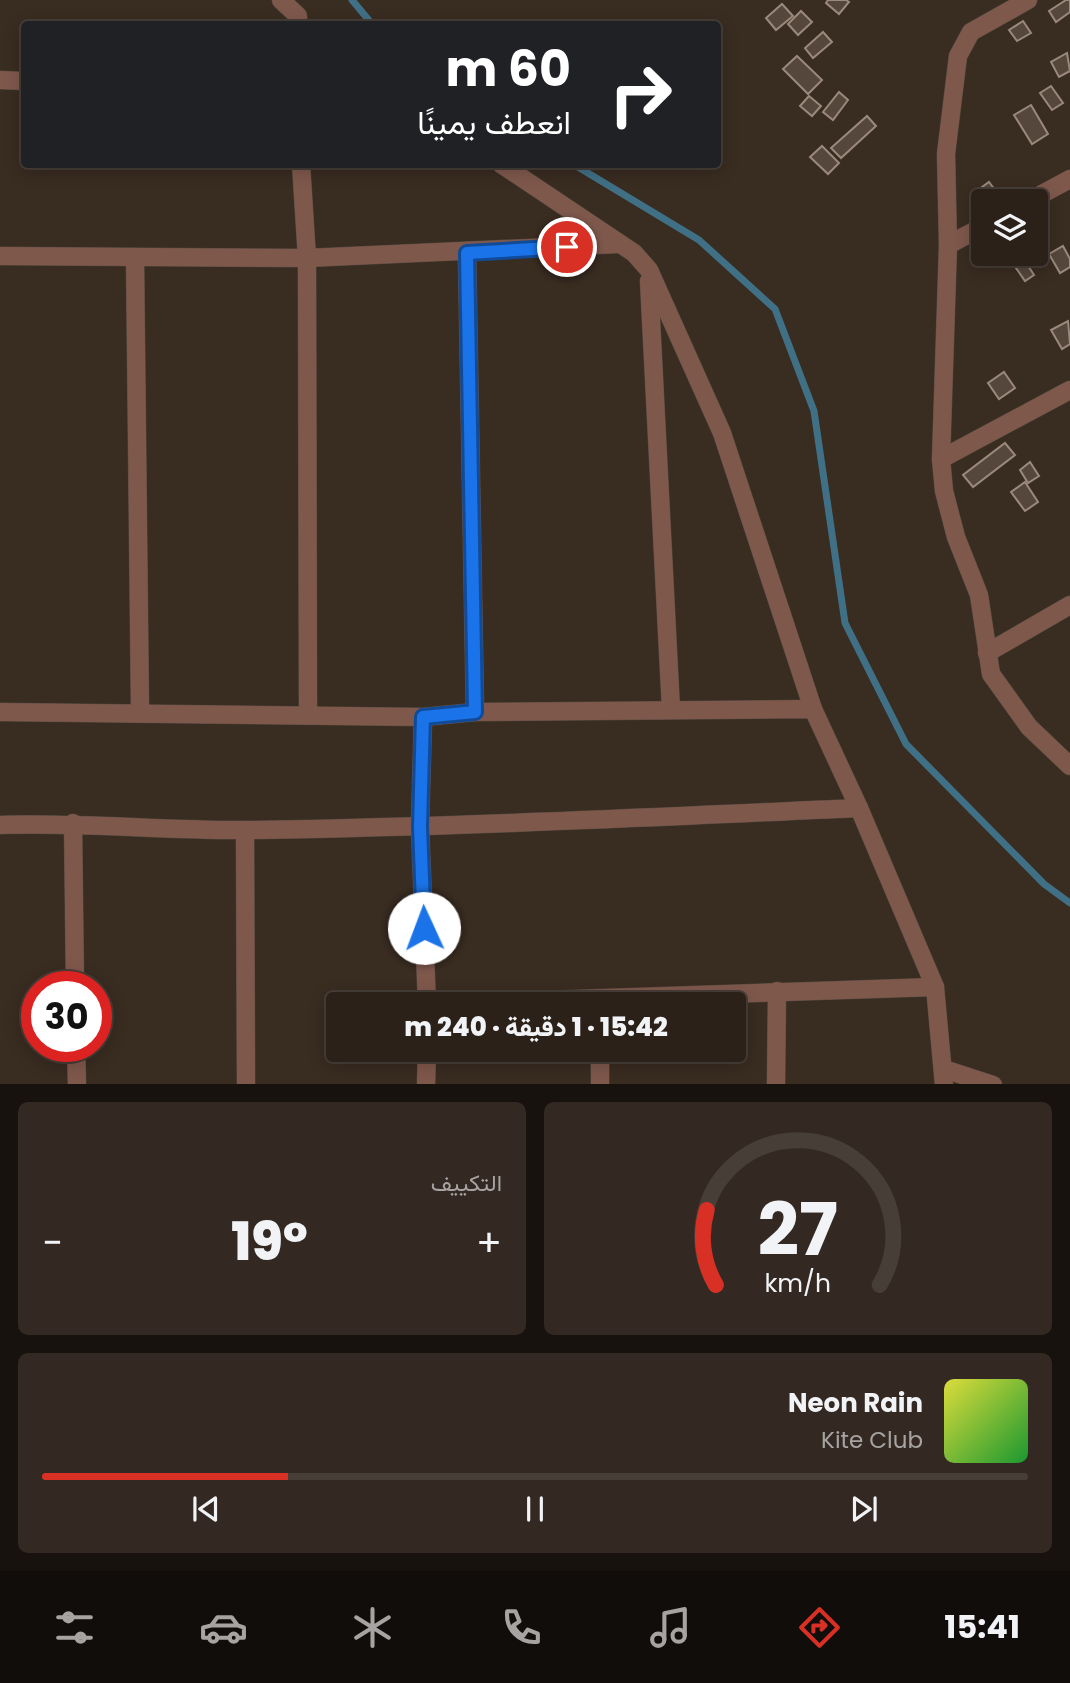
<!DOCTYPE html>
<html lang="ar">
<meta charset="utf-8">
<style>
body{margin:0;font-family:Poppins,Vazirmatn,sans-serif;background:#332922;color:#f1f3f6;direction:rtl;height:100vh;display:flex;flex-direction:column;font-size:26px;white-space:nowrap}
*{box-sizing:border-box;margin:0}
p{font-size:23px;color:#a6a3a2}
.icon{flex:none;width:38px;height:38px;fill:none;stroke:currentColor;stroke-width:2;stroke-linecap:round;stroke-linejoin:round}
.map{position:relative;height:1084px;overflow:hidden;direction:ltr}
.drawer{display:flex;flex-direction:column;gap:18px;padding:18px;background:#18120e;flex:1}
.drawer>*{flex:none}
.guide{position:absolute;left:21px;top:21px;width:700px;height:147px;border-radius:7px;box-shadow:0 4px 18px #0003,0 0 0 2px #473e38;direction:rtl;background:#202124;color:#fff;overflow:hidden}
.fabs{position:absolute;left:971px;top:189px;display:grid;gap:14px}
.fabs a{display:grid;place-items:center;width:77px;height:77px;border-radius:7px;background:#2b2119;box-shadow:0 4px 18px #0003,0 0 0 2px #473e38;font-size:35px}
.speed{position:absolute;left:21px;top:971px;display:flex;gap:14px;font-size:35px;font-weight:700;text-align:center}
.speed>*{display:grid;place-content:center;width:91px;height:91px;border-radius:50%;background:#2b2119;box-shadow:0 4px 18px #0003,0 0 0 2px #473e38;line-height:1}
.speed .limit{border:10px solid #d22;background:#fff;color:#111}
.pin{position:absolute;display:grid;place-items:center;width:60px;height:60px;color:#fff;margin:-30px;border:4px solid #fff;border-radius:50%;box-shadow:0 2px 7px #0007}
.me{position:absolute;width:77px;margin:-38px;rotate:358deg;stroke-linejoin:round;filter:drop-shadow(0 0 5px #0008)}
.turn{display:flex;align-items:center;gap:24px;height:147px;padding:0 35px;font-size:32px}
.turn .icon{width:91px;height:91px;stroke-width:2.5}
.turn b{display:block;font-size:49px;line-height:60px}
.big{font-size:52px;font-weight:800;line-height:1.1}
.drawer .card{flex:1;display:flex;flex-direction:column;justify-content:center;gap:10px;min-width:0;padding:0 24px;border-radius:10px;background:#332922}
.drawer .dial{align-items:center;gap:0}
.dial svg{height:182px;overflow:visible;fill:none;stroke:#473e38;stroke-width:7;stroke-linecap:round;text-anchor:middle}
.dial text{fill:#f1f3f6;stroke:none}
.song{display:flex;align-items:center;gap:21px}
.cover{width:84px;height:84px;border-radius:10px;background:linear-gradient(135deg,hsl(60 70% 55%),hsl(130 70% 35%))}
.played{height:7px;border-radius:4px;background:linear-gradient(90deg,#d93025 25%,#473e38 25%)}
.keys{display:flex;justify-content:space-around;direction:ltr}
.heat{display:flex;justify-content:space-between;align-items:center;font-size:38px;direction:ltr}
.drawer .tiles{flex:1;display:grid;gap:18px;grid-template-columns:1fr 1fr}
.card:last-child{grid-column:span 2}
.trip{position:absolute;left:326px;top:992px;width:420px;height:70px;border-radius:7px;background:#2b2119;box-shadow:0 4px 18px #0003,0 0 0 2px #473e38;font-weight:800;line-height:70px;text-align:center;direction:rtl}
.tab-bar{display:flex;height:112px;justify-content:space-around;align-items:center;background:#110d0a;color:#a6a3a2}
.tab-bar .icon{width:49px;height:49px}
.tab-bar .on{color:#d93025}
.tab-bar b{font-size:32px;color:#f1f3f6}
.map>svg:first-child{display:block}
</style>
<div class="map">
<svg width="1070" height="1085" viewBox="0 0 1070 1085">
<rect width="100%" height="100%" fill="#392c21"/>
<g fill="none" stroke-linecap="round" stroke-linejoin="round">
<g stroke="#407086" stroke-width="7">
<polyline points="352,0 372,24"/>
<polyline points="573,164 699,240 775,309 814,411 845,623 906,744 1044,884 1070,903"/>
</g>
</g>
<g fill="#55473b" stroke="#9a897d" stroke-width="2">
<polygon points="828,0 846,0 849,2 839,14 826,3"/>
<polygon points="1066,0 1070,0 1070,12 1056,22 1049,11"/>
<polygon points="782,4 793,16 776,30 766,18"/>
<polygon points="801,11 812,22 798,35 788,24"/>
<polygon points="1023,21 1031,33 1017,41 1009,30"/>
<polygon points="823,32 832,42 813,58 805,48"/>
<polygon points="1067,53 1070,71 1059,77 1051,62"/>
<polygon points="797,56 822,80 808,94 783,69"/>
<polygon points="1051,86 1063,103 1052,110 1040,93"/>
<polygon points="839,92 848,100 833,120 823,112"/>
<polygon points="809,96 821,106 812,116 800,106"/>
<polygon points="1031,105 1048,134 1032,144 1014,115"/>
<polygon points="867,116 876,126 841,158 831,148"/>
<polygon points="822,146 839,163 828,174 810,157"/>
<polygon points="989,182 998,194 984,201 983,205 974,193"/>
<polygon points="1063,246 1070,259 1070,267 1060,273 1049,254"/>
<polygon points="1036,247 1042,254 1027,264 1034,275 1025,281 1009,258 1015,254 1036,254"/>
<polygon points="1068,321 1070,344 1062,349 1051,330"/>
<polygon points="1004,372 1015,388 999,399 988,383"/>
<polygon points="1005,443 1015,455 973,487 963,475"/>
<polygon points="1030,462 1039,476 1028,483 1020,470"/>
<polygon points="1025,482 1038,502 1025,511 1011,492"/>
</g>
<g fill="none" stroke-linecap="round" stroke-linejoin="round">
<g stroke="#564a40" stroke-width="19">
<g id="minor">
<polyline points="281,0 298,16 298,24"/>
<polyline points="1028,0 971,32 958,56 946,154 948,245 941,459 944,491 956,537 979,595 991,674 1029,727 1070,766"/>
<polyline points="0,80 24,81"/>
<polyline points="301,164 307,258 308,715"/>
<polyline points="501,164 634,253 649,270 722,433 813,709"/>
<polyline points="1029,201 1070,179"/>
<polyline points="948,245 984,226"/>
<polyline points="467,253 475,712"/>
<polyline points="0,256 307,258 618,244"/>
<polyline points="135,257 140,711"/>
<polyline points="649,281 671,710"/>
<polyline points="941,459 1070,390"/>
<polyline points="987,653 1070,605"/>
<polyline points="0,712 423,717 475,712 813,709 859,808 935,987 944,1085"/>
<polyline points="423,717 420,827 427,1004"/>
<polyline points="73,823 75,987"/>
<path d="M0,825C83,822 166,831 249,830C453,827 656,817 859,808"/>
<polyline points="245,830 246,1085"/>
<polyline points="427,1004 935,987"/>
<polyline points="76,1046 77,1085"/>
<polyline points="600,1050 600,1085"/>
<polyline points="944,1069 993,1085"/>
<polyline points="426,1085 427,1050"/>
<polyline points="776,1085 777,991"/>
</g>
</g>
<use href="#minor" stroke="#7f584c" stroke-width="18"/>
</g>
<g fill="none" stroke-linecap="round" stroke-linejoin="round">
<g stroke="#114b97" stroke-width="18">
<polyline id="route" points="424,928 420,827 423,717 475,712 467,253 567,247"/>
</g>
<use href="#route" stroke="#1a73e8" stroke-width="12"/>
</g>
</svg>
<div class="fabs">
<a><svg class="icon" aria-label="layers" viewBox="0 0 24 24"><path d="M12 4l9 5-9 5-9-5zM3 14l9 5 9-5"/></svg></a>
</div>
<div class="speed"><div class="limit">30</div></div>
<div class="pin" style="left:567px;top:247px;background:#d93025"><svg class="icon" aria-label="arrive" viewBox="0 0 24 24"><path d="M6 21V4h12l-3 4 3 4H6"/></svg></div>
<svg class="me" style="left:424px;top:928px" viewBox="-20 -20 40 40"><circle r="19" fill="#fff"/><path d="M0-13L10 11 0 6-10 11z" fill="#1a73e8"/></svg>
<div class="trip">15:42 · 1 دقيقة · 240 m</div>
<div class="guide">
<div class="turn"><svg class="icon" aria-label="right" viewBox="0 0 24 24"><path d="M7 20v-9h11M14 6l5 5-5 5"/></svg><div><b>60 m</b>انعطف يمينًا</div></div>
</div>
</div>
<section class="drawer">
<div class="tiles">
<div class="card dial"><svg viewBox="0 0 100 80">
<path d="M14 69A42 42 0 1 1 86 69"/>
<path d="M14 69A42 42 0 0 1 10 36" stroke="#d93025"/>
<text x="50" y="56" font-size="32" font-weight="700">27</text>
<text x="50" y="72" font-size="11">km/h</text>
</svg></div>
<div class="card"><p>التكييف</p>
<div class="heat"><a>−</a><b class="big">19°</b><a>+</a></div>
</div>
<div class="card">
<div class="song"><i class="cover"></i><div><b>Neon Rain</b><p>Kite Club</p></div></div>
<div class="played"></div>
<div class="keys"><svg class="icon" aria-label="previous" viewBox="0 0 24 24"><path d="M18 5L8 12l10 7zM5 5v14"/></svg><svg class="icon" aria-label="pause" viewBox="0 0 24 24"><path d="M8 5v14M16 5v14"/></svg><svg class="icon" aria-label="next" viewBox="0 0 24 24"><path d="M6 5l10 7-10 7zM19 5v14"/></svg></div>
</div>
</div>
</section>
<nav class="tab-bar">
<b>15:41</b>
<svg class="icon on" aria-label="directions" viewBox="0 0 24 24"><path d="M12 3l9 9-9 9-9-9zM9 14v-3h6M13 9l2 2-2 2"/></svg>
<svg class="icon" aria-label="music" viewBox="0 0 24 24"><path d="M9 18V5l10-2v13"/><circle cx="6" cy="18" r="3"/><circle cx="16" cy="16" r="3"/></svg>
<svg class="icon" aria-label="phone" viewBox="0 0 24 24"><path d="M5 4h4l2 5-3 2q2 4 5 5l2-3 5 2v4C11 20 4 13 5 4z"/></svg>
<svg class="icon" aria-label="climate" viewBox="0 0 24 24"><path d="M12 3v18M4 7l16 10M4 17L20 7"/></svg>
<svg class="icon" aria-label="car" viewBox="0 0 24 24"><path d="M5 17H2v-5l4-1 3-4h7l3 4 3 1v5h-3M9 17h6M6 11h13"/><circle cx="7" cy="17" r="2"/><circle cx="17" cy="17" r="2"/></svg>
<svg class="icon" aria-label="filters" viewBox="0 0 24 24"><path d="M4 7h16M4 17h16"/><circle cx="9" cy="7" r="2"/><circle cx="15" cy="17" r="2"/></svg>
</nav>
